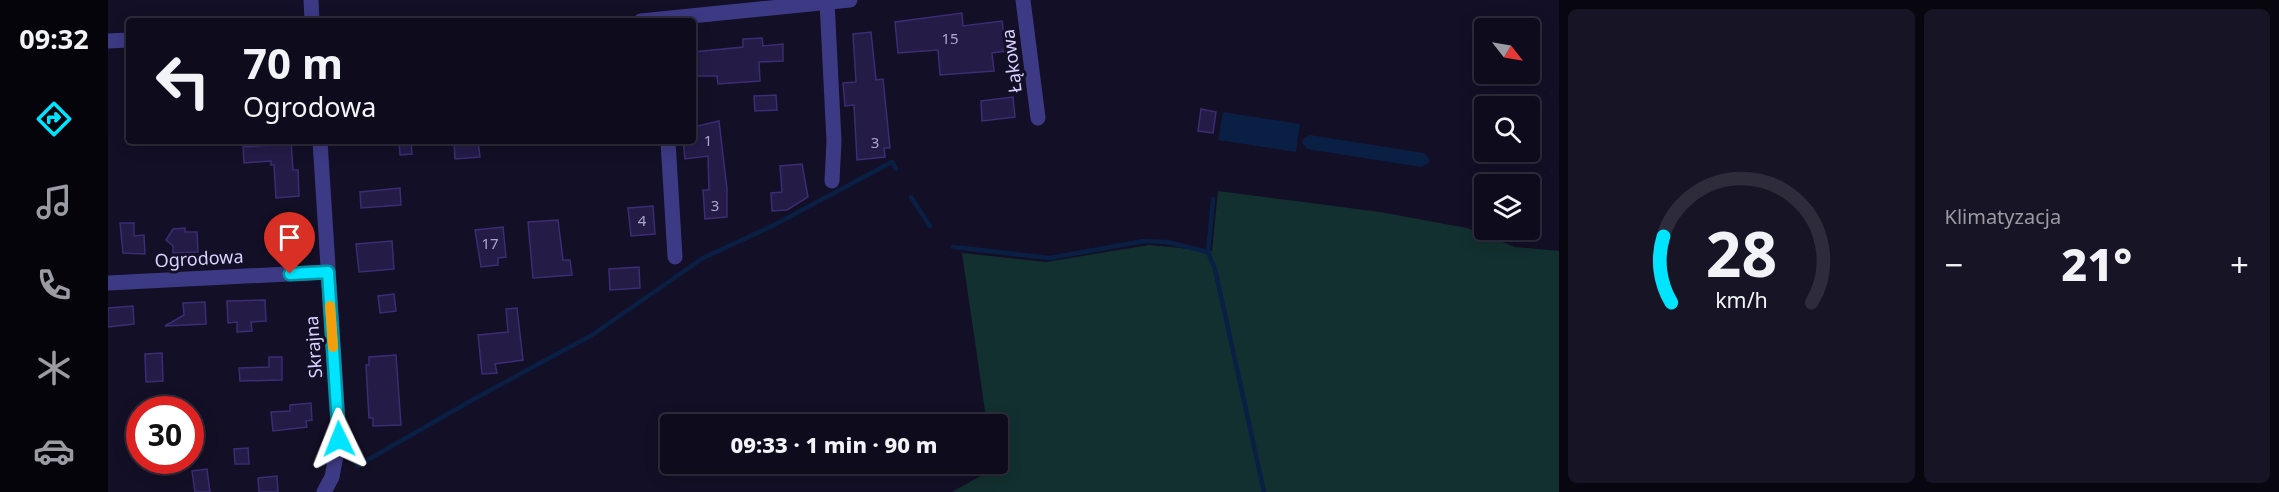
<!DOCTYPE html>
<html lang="pl">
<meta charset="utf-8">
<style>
body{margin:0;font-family:"Noto Sans",sans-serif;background:#171425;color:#f1f3f6;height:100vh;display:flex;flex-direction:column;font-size:22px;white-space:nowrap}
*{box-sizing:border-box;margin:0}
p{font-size:20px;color:#9b9ba3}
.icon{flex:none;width:33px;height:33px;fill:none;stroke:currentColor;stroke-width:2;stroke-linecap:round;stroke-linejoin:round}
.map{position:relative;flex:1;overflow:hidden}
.drawer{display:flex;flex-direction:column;gap:9px;padding:9px;background:#08060f;width:720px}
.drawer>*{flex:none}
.guide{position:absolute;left:18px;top:18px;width:570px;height:126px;border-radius:6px;box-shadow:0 3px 15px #0003,0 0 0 2px #2e2b3b;background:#0e0b1c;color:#f1f3f6;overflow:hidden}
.needle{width:39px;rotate:121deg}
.tools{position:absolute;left:1366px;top:18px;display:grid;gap:12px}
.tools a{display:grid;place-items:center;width:66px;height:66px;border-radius:6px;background:#0e0b1c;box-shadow:0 3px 15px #0003,0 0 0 2px #2e2b3b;font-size:30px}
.speed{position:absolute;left:18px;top:396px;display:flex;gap:12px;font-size:30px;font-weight:700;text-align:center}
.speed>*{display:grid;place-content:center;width:78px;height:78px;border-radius:50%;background:#0e0b1c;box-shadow:0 3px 15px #0003,0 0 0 2px #2e2b3b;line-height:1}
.speed .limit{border:9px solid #d22;background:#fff;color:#111}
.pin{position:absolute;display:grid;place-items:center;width:51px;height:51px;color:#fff;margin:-62px -26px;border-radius:50% 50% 50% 0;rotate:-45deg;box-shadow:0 0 6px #0007}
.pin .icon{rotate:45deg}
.me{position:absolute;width:66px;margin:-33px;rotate:358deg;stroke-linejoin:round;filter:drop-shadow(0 0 4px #0008)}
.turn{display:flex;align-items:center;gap:21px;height:126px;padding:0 18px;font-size:27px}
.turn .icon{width:78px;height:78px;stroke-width:2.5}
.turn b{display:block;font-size:42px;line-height:51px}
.big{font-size:45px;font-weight:800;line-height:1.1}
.drawer .widget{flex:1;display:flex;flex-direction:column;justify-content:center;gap:9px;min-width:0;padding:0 21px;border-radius:9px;background:#171425}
.drawer .dial{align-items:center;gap:0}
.dial svg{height:156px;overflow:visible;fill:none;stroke:#2e2b3b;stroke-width:7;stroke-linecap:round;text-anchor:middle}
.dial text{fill:#f1f3f6;stroke:none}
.heat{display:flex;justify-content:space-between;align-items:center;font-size:33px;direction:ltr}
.drawer .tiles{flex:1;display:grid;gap:9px;grid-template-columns:repeat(2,1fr)}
.trip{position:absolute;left:552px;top:414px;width:348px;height:60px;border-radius:6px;background:#0e0b1c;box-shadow:0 3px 15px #0003,0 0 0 2px #2e2b3b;font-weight:800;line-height:60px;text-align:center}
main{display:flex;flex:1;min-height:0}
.tab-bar{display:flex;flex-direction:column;width:108px;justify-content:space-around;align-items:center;background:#06040b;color:#9b9ba3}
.tab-bar .icon{width:42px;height:42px}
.tab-bar .current{color:#00e5ff}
.tab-bar b{font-size:27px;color:#f1f3f6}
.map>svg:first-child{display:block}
</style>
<main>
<nav class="tab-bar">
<b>09:32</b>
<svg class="icon current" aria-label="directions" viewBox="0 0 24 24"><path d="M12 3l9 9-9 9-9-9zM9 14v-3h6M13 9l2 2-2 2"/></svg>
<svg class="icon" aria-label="music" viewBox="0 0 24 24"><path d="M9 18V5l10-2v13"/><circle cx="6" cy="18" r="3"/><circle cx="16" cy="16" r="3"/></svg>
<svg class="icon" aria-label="phone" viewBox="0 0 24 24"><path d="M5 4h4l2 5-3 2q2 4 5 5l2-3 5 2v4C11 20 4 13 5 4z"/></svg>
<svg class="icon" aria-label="climate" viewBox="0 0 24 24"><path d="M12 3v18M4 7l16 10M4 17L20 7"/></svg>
<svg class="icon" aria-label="car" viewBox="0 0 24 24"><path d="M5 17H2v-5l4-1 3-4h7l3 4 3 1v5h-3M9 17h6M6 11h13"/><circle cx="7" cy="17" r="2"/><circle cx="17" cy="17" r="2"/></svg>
</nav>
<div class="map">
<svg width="1451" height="492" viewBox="0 0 1451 492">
<rect width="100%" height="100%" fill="#130f26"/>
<polygon fill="#12302f" points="1110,191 1272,212 1359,228 1407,247 1451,251 1451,492 844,492 885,469 884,464 890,464 890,424 879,424 854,253 938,262 1041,245 1104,251"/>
<g fill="#0a1f44">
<polygon points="1115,112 1192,124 1188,152 1110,140"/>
<polygon points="1202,135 1316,153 1321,159 1321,163 1313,167 1199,149 1194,143 1195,139"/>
</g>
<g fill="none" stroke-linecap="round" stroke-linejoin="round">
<g stroke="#0a1f44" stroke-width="4.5">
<polyline points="803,197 822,226"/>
<polyline points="1105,199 1100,252 1107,269 1156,492"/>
<polyline points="845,247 942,258 1036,241 1059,242 1100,252"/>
<polyline points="249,466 366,399 484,335 595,258 666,225 784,162 788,169"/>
</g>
</g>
<g fill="#241b47" stroke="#3b2d73" stroke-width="1.5">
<polygon points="854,13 855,26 894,21 898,51 884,53 886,71 832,75 830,50 790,53 787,22"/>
<polygon points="763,32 768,80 775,79 782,148 776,148 777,157 749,160 746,105 737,106 735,83 748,82 745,34"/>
<polygon points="654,38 655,46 675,44 675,61 651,62 652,81 610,84 609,76 585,76 585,52 635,47 635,39"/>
<polygon points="668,95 669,110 647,111 646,96"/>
<polygon points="905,97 907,117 874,121 873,101"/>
<polygon points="1093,109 1108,112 1105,133 1090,131"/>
<polygon points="611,121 619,189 619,217 597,219 595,190 601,190 600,156 577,159 575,141 585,141 585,127"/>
<polygon points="165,141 183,141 185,170 190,170 191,196 168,198 166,165 163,165 163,161 136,163 135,147 165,145"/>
<polygon points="291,141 303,141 304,154 292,155"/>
<polygon points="346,141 370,141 372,157 347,159"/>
<polygon points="694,164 700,197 679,210 664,211 663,193 674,192 672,166"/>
<polygon points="292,188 293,205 253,208 252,192"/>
<polygon points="545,206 547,234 523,236 520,208"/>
<polygon points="184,219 184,225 191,224 193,246 168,248 167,220"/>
<polygon points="450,220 455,260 462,260 464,275 425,278 420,222"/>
<polygon points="12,223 26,223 26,236 36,235 37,254 15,253"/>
<polygon points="395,227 398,257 390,258 390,265 373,267 367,230"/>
<polygon points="77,228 77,232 89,232 90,252 65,253 65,246 58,240 65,229"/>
<polygon points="284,241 286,269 251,272 248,244"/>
<polygon points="531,267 532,288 502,290 501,269"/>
<polygon points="286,294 288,311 272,313 270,296"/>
<polygon points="157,300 158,321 143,322 144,331 129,332 129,322 120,323 119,301"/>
<polygon points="97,302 98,324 57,326 76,315 75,303"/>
<polygon points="25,306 26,324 0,327 0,308"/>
<polygon points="409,308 415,360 387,364 389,373 374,374 370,335 400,332 398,309"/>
<polygon points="54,353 55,381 38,382 37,354"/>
<polygon points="288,355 293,425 265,426 265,418 261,418 258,365 261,365 261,357"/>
<polygon points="161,357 174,357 174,380 132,381 131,368 161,367"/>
<polygon points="203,403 204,420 198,421 199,427 165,431 163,412 182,411 182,405"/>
<polygon points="140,448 141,464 127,464 126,449"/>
<polygon points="99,469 102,492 87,492 84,471"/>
<polygon points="169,476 170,492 151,492 150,478"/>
</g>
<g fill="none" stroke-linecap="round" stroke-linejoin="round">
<g stroke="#3d3a85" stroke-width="15">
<polyline points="203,0 204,21"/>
<polyline points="915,0 930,118"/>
<polyline points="719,2 726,141 724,181"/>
<polyline points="533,21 742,0"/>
<polyline points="0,41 21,40"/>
<polyline points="212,141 231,439 224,477 216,492"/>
<polyline points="560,141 567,257"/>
<polyline points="0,283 220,272"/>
</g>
</g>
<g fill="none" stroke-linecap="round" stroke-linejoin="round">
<g stroke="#0095a6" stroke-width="15">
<polyline id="route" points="182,274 220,272 231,439"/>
</g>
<use href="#route" stroke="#00e5ff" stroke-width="10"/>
<polyline stroke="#f59e0b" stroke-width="10" points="222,306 225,347"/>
</g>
<g text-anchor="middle" stroke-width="6" stroke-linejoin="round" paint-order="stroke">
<g font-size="15" fill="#aca6d1">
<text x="842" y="44">15</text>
<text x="600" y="146">1</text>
<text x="767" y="148">3</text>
<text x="607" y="211">3</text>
<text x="534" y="226">4</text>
<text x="382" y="249">17</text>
</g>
<g font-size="18" fill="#d9d4ff" stroke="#130f26">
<text transform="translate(904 61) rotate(-97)" y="6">Łąkowa</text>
<text transform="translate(91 259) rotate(-3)" y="6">Ogrodowa</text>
<text transform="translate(206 347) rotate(-94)" y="6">Skrajna</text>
</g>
</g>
</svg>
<div class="tools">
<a><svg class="needle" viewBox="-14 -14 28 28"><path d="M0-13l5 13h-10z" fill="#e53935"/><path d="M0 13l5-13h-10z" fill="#9b9ba3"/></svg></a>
<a><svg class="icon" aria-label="search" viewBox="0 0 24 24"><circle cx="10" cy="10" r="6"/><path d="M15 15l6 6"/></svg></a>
<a><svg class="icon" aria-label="layers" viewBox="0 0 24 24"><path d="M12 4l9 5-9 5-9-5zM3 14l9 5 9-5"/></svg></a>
</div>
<div class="speed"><div class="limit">30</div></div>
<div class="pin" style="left:182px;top:274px;background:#d93025"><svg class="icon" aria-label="arrive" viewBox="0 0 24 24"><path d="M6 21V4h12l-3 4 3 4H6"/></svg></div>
<svg class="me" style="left:231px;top:439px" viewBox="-20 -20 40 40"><path d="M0-17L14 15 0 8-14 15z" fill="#00e5ff" stroke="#fff" stroke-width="4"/></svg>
<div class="trip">09:33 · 1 min · 90 m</div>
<div class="guide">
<div class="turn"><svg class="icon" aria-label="left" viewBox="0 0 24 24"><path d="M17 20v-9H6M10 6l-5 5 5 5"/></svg><div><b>70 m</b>Ogrodowa</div></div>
</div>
</div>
<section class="drawer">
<div class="tiles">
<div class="widget dial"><svg viewBox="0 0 100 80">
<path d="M14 69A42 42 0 1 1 86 69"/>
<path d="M14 69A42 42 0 0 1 10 35" stroke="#00e5ff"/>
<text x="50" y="56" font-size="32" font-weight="700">28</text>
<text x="50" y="72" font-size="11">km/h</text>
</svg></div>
<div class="widget"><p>Klimatyzacja</p>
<div class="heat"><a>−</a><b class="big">21°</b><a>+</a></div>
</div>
</div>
</section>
</main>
